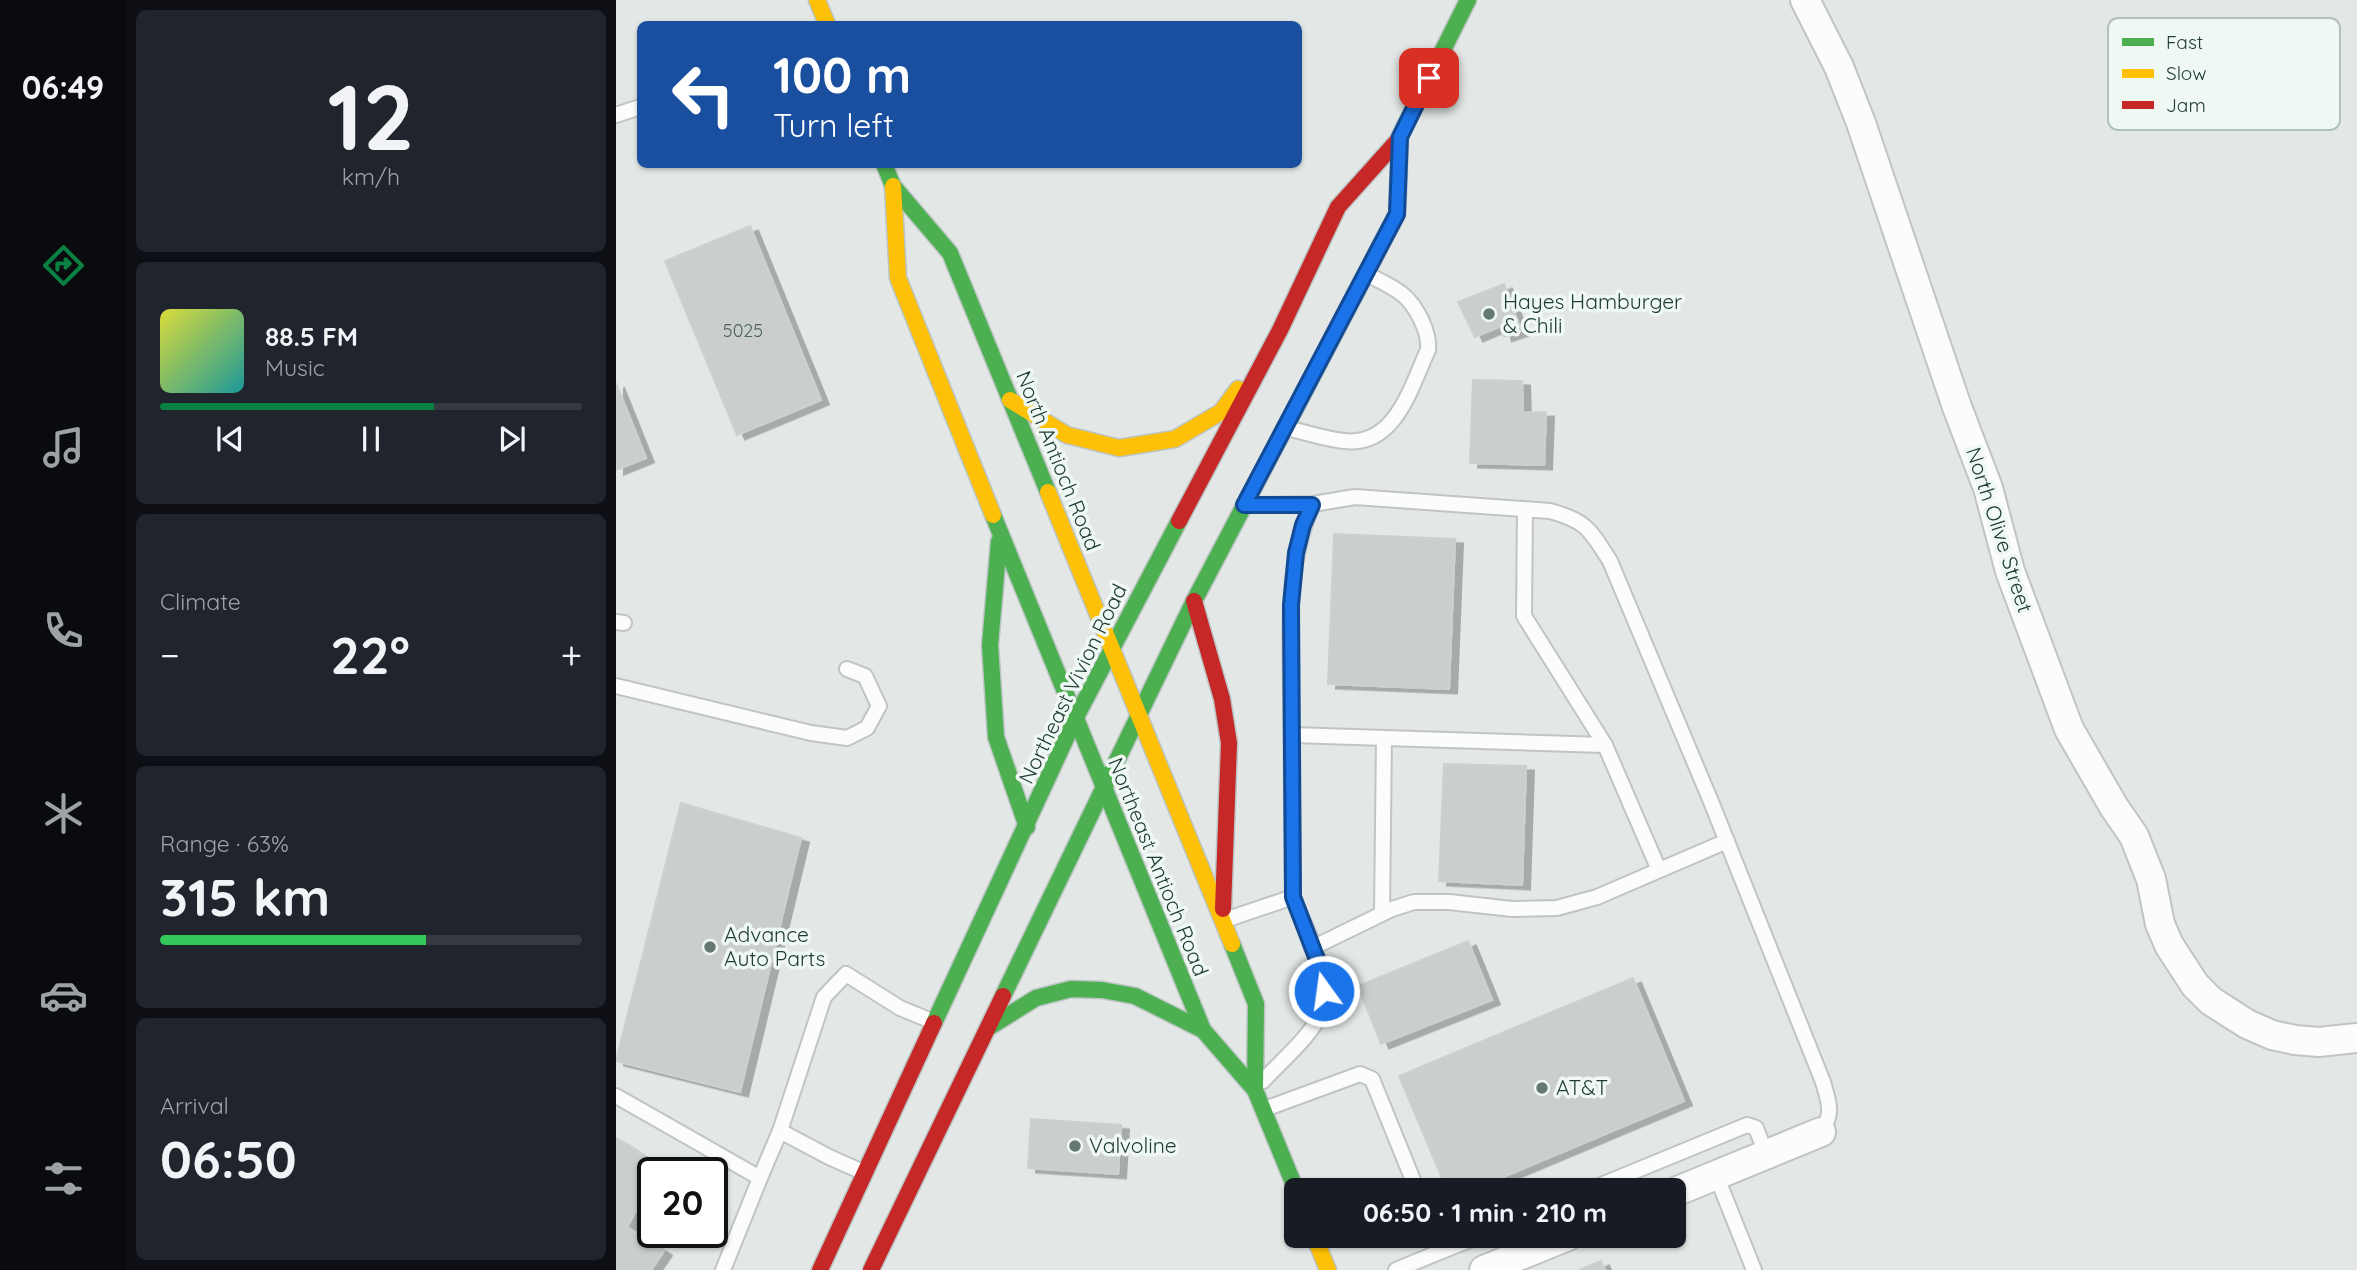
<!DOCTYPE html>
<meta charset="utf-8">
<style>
body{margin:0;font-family:Quicksand,sans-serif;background:#20242c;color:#f1f3f6;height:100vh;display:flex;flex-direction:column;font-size:26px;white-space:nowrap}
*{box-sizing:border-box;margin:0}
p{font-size:23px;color:#9ea1a6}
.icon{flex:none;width:38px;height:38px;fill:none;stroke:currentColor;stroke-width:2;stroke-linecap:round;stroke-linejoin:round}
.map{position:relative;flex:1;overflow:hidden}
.details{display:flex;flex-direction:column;gap:10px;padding:10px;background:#0d0f14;width:490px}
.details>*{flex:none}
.guide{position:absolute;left:21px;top:21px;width:665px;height:147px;border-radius:10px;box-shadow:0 2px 5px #0004;background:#1a4fa0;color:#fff;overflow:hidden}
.speed{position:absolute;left:21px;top:1157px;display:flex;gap:14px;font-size:35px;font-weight:700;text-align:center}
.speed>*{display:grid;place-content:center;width:91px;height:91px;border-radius:50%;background:#171b24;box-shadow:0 2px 5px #0004;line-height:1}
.speed .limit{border:4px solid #111;border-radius:10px;background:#fff;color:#111}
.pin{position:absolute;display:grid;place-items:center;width:60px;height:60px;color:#fff;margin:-30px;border-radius:14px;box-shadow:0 4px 10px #0006}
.me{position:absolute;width:77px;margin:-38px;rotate:346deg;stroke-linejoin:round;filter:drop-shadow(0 0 5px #0008)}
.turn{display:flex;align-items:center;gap:24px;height:147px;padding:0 21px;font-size:32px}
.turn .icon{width:91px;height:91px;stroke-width:2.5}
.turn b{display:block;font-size:49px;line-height:60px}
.big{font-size:52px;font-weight:700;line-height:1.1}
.details .tile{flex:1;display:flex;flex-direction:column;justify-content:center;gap:10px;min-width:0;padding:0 24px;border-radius:10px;background:#20242c}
.details .dial{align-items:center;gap:0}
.dial b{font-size:91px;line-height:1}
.song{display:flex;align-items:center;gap:21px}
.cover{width:84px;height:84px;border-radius:10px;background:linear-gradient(135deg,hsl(60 70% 55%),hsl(180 70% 35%))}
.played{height:7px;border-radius:4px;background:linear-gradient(90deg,#0b8043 65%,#363941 65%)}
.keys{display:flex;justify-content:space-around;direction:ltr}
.heat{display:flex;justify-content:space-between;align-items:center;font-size:38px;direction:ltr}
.charge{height:10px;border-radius:5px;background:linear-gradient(90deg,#34c759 63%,#363941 0)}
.trip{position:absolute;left:668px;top:1178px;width:402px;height:70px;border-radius:10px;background:#171b24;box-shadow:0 2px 5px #0004;font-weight:700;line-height:70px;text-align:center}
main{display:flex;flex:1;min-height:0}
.tabs{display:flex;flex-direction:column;width:126px;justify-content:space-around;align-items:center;background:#090b0e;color:#9ea1a6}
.tabs .icon{width:49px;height:49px}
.tabs .active{color:#0b8043}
.tabs b{font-size:32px;color:#f1f3f6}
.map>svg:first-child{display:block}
</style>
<main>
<nav class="tabs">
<b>06:49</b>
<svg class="icon active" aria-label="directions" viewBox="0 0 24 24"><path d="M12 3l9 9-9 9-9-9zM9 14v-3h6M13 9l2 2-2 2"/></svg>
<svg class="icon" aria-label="music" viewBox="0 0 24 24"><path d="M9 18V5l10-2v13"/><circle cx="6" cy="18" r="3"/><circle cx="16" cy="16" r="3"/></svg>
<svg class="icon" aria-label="phone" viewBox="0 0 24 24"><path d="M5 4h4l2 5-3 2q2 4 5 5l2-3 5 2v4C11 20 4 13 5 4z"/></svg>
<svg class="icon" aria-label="climate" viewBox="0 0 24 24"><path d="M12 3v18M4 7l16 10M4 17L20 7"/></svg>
<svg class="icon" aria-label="car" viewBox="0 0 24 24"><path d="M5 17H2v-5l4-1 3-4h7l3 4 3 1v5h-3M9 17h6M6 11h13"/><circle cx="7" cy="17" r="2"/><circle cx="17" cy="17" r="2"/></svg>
<svg class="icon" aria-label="filters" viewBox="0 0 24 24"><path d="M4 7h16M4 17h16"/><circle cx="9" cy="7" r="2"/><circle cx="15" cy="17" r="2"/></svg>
</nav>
<section class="details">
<div class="tile dial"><b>12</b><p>km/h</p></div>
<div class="tile">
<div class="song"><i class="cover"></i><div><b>88.5 FM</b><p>Music</p></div></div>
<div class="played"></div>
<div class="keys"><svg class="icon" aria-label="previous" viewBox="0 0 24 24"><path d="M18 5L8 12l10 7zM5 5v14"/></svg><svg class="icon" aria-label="pause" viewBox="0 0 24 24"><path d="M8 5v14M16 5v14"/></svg><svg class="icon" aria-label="next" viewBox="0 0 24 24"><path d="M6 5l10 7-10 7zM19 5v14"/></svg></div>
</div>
<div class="tile"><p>Climate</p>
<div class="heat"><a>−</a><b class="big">22°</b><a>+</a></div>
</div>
<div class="tile"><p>Range · 63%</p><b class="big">315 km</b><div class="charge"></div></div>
<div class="tile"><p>Arrival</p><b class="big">06:50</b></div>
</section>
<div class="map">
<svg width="1741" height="1270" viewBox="0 0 1741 1270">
<defs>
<filter id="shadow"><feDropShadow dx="8" dy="4.5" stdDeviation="0" flood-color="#0004"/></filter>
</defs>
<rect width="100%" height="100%" fill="#e3e8e6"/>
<g fill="#cacfcd" stroke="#cbd1cf" stroke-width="2" filter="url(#shadow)">
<polygon points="134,226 205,400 121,435 49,261"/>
<polygon points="888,284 905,331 888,337 885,326 859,337 842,302"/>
<polygon points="857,380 906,381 907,413 930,412 928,465 854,463"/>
<polygon points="0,383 30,458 0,470"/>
<polygon points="718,534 839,539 833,689 712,684"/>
<polygon points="828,764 910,766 906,885 823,881"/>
<polygon points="65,803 185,838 124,1092 0,1061"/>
<polygon points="852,941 876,1000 765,1044 742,986"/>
<polygon points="1017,978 1068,1101 856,1190 831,1190 783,1076"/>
<polygon points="415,1119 505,1125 502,1174 412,1168"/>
<polygon points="0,1138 45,1167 42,1172 37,1172 37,1181 11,1227 48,1251 35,1270 0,1270"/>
<polygon points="985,1261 989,1270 963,1270"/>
</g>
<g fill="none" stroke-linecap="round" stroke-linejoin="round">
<g stroke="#c0c5c3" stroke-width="18">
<g id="lane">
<polyline points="0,115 24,107"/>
<path d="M670,428C689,432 709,439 728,441C780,447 795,386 812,350C814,332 800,305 786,294C776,286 762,280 751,274"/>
<path d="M633,505L697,504L739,497L934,511C971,521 974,530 994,561L1096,804L1207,1082C1213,1103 1218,1113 1205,1132"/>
<polyline points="909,510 908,616 989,745"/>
<polyline points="0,622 8,623"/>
<polyline points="0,686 195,733 231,738 251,728 263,706 249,676 231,669"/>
<polyline points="676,735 989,745 1043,870"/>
<polyline points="766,913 768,738"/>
<path d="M609,920L677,897C676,833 676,768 675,704C675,638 668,566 697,504"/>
<polyline points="696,948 776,909 798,902 833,902 896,909 941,908 981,897 1111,841"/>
<path d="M647,1081C665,1061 697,1035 706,1010C718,981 688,926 677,897"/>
<polyline points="0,1096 144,1178 107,1270"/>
<polyline points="649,1109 744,1074 756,1079 801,1190"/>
<polyline points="249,1173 213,1157 164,1131 208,997 230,974 284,1008 318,1022"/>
<polyline points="1100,1175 1138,1270"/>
<polyline points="144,1178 164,1131"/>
<polyline points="973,1190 1131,1125 1140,1128 1150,1154"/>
<polyline points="826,1251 864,1236"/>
<polyline points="780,1270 826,1251 819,1236"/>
</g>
</g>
<g stroke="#c0c5c3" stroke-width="32">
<g id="street">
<polyline points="1189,0 1223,67 1245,123 1341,407 1372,488 1394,571 1453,729 1498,807 1518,836 1535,879 1544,924 1553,945 1579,985 1595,1001 1631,1024 1656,1035 1679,1040 1703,1042 1741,1038"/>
<polyline points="1059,1192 1205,1132"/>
<polyline points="868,1270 952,1236"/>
</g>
</g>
<g stroke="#bbc5c3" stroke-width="19">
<g id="fast">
<polyline points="782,140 852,0"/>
<polyline points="268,164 277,186 334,253 432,492"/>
<polyline points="377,515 587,1030 639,1090"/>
<polyline points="383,541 374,645 380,737 411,827"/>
<polyline points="616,944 640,1004 639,1090 681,1192"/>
<polyline points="387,996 578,601 691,386"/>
<polyline points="318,1023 459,719 563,521"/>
<polyline points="372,1028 420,998 455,989 486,990 519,996 587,1030"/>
</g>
</g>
<g stroke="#bbc5c3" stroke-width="19">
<g id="slow">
<polyline points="201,0 211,24"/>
<polyline points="277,186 282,278 377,515"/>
<polyline points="691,386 781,214 784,137"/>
<polyline points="394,400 451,435 503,448 559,439 605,412 622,389"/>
<polyline points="432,492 616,944"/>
<polyline points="698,1236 712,1270"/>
</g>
</g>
<g stroke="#bbc5c3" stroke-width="19">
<g id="jam">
<polyline points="563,521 664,330 722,207 782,140"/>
<polyline points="578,601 606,699 613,743 607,909"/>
<polyline points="204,1270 318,1023"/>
<polyline points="255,1270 387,996"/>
</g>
</g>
<use href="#lane" stroke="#fbfcfb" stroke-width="14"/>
<use href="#street" stroke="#fbfcfb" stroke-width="28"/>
<use href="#fast" stroke="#4caf50" stroke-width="16"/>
<use href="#slow" stroke="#ffc107" stroke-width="16"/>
<use href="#jam" stroke="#c62828" stroke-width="16"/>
</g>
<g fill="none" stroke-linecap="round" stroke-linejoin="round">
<g stroke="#114b97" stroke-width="18">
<polyline id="route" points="708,991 707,975 677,897 675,605 680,553 687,525 696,505 628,505 781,214 784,137 813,78"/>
</g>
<use href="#route" stroke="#1a73e8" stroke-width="12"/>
</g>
<g fill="#647874" stroke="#f0f8f4" stroke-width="2.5">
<circle cx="873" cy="314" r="7"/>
<circle cx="94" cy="947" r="7"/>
<circle cx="926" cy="1088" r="7"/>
<circle cx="459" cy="1146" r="7"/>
</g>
<g text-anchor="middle" stroke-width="7" stroke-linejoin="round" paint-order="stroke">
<g font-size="18" fill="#4b625c">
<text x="127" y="337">5025</text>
</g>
<g font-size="21" fill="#203c36" stroke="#f0f8f4" text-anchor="start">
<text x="887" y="309">Hayes Hamburger<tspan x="887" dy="24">&amp; Chili</tspan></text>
<text x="108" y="942">Advance<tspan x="108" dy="24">Auto Parts</tspan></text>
<text x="940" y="1095">AT&amp;T</text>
<text x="473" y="1153">Valvoline</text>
</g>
<g font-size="21" fill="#203c36" stroke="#f0f8f4">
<text transform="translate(442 461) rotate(68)" y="7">North Antioch Road</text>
<text transform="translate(1383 530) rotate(72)" y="7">North Olive Street</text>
<text transform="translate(457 684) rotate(-64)" y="7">Northeast Vivion Road</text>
<text transform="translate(542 867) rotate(68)" y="7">Northeast Antioch Road</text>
</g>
</g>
<rect x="1492" y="18" width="232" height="112" rx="10" fill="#f0f8f4" stroke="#b2c0bb" stroke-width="2"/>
<rect x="1506" y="38" width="32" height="8" fill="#4caf50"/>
<rect x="1506" y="69" width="32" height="9" fill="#ffc107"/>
<rect x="1506" y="101" width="32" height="8" fill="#c62828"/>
<g font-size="19" fill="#203c36">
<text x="1550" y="49">Fast</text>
<text x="1550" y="80">Slow</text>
<text x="1550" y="112">Jam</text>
</g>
</svg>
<div class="speed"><div class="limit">20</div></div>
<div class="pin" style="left:813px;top:78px;background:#d93025"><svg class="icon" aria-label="arrive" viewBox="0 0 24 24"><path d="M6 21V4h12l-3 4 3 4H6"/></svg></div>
<svg class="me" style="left:708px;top:991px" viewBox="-20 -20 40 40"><circle r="17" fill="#1a73e8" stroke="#fff" stroke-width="3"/><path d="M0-11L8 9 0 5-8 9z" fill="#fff"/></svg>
<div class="trip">06:50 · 1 min · 210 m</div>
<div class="guide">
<div class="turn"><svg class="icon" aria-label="left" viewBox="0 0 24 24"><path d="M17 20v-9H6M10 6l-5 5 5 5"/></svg><div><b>100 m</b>Turn left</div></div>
</div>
</div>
</main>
